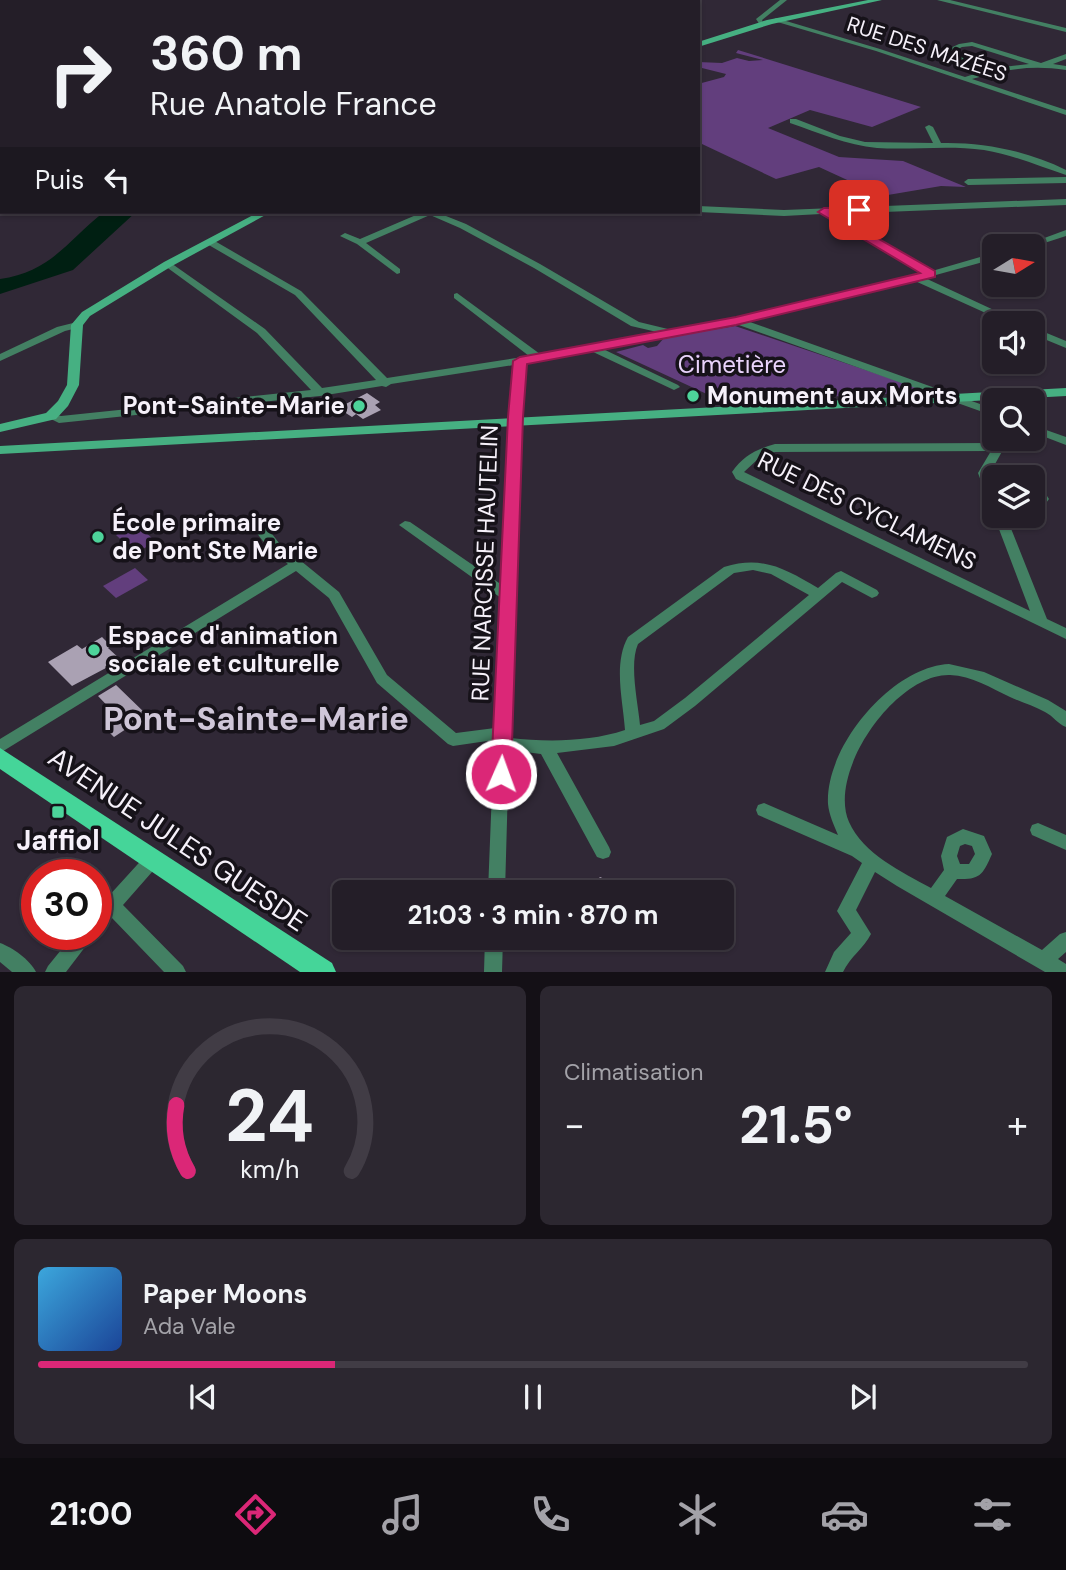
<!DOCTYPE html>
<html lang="fr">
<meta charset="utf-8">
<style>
body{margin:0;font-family:"DM Sans",sans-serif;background:#2c2730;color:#f1f3f6;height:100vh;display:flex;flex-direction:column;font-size:26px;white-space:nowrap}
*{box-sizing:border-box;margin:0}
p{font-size:23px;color:#a3a2a8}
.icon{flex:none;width:38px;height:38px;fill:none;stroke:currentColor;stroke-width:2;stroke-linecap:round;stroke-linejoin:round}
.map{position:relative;height:972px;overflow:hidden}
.drawer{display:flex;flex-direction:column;gap:14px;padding:14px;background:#141016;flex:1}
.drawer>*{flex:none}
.guide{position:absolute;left:0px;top:0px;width:700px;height:214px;box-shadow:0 2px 5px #0004,0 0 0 2px #413c45;background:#241e28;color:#f1f3f6;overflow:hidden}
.needle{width:46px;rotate:79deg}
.tools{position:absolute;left:982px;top:234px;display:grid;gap:14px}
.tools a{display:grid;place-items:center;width:63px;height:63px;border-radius:10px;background:#241e28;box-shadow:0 2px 5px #0004,0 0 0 2px #413c45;font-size:35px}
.speed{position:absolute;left:21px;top:859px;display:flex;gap:14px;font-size:35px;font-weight:700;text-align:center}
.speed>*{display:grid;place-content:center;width:91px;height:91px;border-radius:50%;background:#241e28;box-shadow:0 2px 5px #0004,0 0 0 2px #413c45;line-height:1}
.speed .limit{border:10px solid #d22;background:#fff;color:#111}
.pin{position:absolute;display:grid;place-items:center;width:60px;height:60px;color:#fff;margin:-30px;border-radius:14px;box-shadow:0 4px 10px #0006}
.me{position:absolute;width:77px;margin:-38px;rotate:2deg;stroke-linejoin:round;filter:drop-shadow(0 0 5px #0008)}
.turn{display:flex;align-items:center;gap:24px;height:147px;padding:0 35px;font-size:32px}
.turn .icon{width:91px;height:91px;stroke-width:2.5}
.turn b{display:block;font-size:49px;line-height:60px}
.then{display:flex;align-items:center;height:66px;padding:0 35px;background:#0003;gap:14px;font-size:26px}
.big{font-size:52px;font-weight:700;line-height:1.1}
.drawer .card{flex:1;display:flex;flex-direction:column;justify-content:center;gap:10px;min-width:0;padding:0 24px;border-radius:10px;background:#2c2730}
.drawer .dial{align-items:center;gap:0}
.dial svg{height:182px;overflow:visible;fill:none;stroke:#413c45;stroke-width:7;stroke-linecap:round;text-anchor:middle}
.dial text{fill:#f1f3f6;stroke:none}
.song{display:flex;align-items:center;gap:21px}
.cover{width:84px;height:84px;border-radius:10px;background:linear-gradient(135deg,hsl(200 70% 55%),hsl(220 70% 35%))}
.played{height:7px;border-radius:4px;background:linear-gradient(90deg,#db2777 30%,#413c45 30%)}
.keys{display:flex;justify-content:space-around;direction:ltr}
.heat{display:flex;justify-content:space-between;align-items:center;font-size:38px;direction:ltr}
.drawer .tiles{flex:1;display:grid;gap:14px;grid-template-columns:1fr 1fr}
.card:last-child{grid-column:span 2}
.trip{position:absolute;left:332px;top:880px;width:402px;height:70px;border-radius:10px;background:#241e28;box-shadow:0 2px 5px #0004,0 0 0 2px #413c45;font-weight:700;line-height:70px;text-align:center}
.tabs{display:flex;height:112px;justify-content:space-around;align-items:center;background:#0e0c10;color:#a3a2a8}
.tabs .icon{width:49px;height:49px}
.tabs .on{color:#db2777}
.tabs b{font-size:32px;color:#f1f3f6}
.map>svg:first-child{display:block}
</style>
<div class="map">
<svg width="1066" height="972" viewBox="0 0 1066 972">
<rect width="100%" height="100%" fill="#302836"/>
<g fill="#623e7d">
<polygon points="738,50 921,107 872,127 810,110 768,128 839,157 903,161 966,187 941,186 882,196 819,167 776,179 702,144 698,145 698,84 724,77 726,74 698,67 698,62 722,63 737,58 749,61 763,60 736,53"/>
<polygon points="735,326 922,389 922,392 724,402 616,352 643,345 648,348 657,346 664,338"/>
<polygon points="137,524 156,542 135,553 116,535"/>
<polygon points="135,568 148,580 116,598 103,586"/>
</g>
<path fill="#001f12" d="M104,212H136L73,270L0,294V279C51,272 67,241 104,212Z"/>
<g fill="#aaa1b3">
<polygon points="367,393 380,402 375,405 381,410 363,419 356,414 352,417 338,408"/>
<polygon points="102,637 111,646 108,648 121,660 72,686 48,662 77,645 82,649"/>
<polygon points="116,685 147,715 114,737 104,727 119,718 98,696"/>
<polygon points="600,877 635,892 598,892 599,890 591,887"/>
</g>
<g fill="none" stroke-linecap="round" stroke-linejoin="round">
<g fill="#438063" fill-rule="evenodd">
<polygon points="780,0 787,0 762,20 764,25 760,25 756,19"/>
<path d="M776,18L880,49L965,77L987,70L944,53V51L959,44L972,42L1041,63L1066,54V59L1053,64L1066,66V70C1032,65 1005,69 972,79L1066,110V115L876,51L774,21L773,20ZM972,46L1029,64L994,68L952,52L962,47Z"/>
<path d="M790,119H796L840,136L865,142L933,143L925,127L929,125L933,127L941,143C984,142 1027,151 1066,170V175C1038,166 1014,155 984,150C949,145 913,150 877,148C847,145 819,133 790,123Z"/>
<polygon points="1066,177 1066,183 968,185 964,182 968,179"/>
<path d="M1066,199V205L833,214L932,271L994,253V259L925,278L1024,324H1010L915,281L747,321L994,409V416L736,324L603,349L678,385L680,387L674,390L591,351L525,363L521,417L510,738C547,742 589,742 625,730C623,700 613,664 628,637L724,567C763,555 785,569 818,588L836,573L841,571L877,590L879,593L877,596L872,598L842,582L695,706L664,729L614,746L557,753L609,847L611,852L609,857L603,859L597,857L541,754L509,750L505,892H488L494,740L453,746L448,744L377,683L329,598L296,571L0,753V739L288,564L269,549L256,532L255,529L256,526H266L279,543L339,592L387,675L456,733L495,728L501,598L399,525L405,521L410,522L502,585L509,417L514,365L391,384L386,387L382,386L320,396L59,423L45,416L51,413L61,416L311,390L257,333L165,266V262L168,261L265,329L322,388L376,380L295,295L207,244V240H213L301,291L387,378L529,356L454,298V294L457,293L540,354L657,332L631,326L534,268L460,228L430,215L366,243L400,269V273L397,274L357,244L340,236L345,233L360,239L423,212H436L466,224L540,264L639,322L672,330L736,318L923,273L821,214L784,216L698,212V206L784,210ZM753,570L771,574L809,595L685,698L654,721L640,725C638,703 629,664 638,644L734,573Z"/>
<polygon points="1066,230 1066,236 1032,247 1020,247"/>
<polygon points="77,322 82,325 81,327 65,331 0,361 0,354 57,327"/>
<polygon points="1032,327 1066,341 1066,348 1032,334"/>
<polygon points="1032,425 1066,437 1066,445 1032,432"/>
<path d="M997,439H1009L990,473L994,484V504L988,500L978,473L991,451L775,452L758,459L744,472L1030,611L994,516H1006L1007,518L1032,516V503L1039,496H1047L1049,499C1042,509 1036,515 1029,523L1010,526L1047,619L1066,628V639L736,479L732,472C743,456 757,449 775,444L995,443Z"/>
<path d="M949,664L984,672L1048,700L1066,711V727C1058,724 1053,716 1045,712C1034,706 1021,702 1010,697C991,688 972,676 950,675C896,673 827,772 849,822C863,854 902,872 931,888L944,870L941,856L947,837L963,829L984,836L992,854C983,874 981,880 957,879L945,896L1042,950L1060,934L1066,932V952L1058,959L1066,964V972H1045L897,886L875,872L856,910L871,934C864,948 850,957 843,972H825L834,952L851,933L837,911L862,863L852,856L758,815L756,810L758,805L764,803L838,835C834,825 829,815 828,804C825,747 891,667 949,664ZM965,844L972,846L975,854L969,864H960L957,856L960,846Z"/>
<polygon points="1038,823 1066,835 1066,850 1032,835 1030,830 1032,825"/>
<polygon points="153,852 159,854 161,859 159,864 123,905 183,966 186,972 164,972 112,918 102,929 96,931 96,910 147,854"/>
<polygon points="74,934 95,934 66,972 45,972 48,966"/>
<polygon points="485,938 503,938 502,972 484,972"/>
<path d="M0,943C12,947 30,960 36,972H12L0,962Z"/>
</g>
<polygon fill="#438063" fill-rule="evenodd" points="937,0 950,0 1066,28 1066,32"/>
<g fill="#46b082" fill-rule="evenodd">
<polygon points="868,0 882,0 772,24 698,47 698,42 767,20"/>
<polygon points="259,212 271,212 172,266 90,316 83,325 79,385 68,406 56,419 0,432 0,424 46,413 58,401 67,385 71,325 82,312 164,262"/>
<polygon points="1066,388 1066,396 0,454 0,446"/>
</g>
<polygon fill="#45d599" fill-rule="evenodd" points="0,748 332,963 336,972 300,972 0,769"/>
</g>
<polygon fill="#db2777" stroke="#8e194d" stroke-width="2" points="859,207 863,208 863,213 837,215 935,271 935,277 736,325 527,364 523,417 511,774 508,780 501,783 494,780 491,774 508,417 513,361 520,357 736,317 920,273 818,212 824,208"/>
<g fill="#4dd39a" stroke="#161219" stroke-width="2.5">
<circle cx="693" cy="396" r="7"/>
<circle cx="359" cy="406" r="7"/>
<circle cx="98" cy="537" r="7"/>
<circle cx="94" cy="650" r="7"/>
<rect x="51" y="805" width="14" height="14" rx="3.5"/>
</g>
<g text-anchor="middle" stroke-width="7" stroke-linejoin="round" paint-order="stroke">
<g font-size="21" fill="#f6f1fa" stroke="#161219">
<text transform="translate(927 49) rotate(18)" y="7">RUE DES MAZÉES</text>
</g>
<g font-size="24" fill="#ead4fc" stroke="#161219">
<text x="732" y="373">Cimetière</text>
</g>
<g font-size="24" font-weight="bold" fill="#f6f1fa" stroke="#161219" text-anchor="start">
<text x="707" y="404">Monument aux Morts</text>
<text x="345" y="414" text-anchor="end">Pont-Sainte-Marie</text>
<text x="112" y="531">École primaire<tspan x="112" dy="28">de Pont Ste Marie</tspan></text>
<text x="108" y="644">Espace d'animation<tspan x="108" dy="28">sociale et culturelle</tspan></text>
</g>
<g font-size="24" fill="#f6f1fa" stroke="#161219">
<text transform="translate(867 511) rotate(26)" y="8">RUE DES CYCLAMENS</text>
<text transform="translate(485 563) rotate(-88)" y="8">RUE NARCISSE HAUTELIN</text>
</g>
<g font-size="28" fill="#f6f1fa" stroke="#161219">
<text transform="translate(178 839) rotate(34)" y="10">AVENUE JULES GUESDE</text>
</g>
<g font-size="28" font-weight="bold" fill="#f6f1fa" stroke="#161219">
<text x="58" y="850">Jaffiol</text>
</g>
<g font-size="33" font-weight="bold" fill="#cfc6d8" stroke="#161219">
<text x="256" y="730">Pont-Sainte-Marie</text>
</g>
</g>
</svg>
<div class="tools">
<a><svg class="needle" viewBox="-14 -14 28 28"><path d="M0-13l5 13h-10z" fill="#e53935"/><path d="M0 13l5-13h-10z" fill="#a3a2a8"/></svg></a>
<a><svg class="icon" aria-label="sound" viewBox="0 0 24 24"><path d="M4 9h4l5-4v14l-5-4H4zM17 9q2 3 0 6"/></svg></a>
<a><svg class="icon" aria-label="search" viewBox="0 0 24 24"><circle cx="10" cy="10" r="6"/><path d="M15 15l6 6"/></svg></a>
<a><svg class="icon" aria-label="layers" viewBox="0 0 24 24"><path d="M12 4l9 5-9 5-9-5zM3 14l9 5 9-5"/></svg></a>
</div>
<div class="speed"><div class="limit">30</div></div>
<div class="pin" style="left:859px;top:210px;background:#d93025"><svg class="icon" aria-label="arrive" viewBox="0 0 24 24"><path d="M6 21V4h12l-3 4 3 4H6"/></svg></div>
<svg class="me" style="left:501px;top:774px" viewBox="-20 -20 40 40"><circle r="17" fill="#db2777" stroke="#fff" stroke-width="3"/><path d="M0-11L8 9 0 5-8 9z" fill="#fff"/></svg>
<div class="trip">21:03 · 3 min · 870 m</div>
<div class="guide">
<div class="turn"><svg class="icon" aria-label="right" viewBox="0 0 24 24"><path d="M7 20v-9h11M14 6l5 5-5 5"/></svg><div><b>360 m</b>Rue Anatole France</div></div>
<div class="then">Puis<svg class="icon" aria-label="left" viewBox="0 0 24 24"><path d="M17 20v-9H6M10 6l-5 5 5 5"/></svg></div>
</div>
</div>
<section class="drawer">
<div class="tiles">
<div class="card dial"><svg viewBox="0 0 100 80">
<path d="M14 69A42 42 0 1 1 86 69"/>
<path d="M14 69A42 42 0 0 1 9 40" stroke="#db2777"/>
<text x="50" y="56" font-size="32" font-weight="700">24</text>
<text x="50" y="72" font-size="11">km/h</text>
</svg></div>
<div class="card"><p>Climatisation</p>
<div class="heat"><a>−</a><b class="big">21.5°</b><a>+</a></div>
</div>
<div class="card">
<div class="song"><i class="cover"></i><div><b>Paper Moons</b><p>Ada Vale</p></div></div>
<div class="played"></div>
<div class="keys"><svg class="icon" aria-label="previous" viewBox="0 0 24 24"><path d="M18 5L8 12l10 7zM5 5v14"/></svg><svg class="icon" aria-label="pause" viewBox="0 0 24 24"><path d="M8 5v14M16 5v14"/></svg><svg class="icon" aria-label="next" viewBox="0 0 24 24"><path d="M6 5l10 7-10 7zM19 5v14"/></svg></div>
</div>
</div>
</section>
<nav class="tabs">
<b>21:00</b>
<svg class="icon on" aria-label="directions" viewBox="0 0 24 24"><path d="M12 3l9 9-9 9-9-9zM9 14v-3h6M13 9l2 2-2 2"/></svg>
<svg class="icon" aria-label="music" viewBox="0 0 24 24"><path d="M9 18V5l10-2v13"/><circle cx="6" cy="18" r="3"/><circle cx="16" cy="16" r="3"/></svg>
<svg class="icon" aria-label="phone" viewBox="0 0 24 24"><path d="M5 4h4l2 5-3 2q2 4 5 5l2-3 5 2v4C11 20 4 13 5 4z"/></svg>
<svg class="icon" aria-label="climate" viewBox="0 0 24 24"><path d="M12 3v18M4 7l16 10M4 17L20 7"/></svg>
<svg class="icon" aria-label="car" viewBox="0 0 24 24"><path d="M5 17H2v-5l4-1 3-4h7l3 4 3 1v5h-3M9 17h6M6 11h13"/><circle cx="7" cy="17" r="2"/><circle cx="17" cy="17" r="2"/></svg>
<svg class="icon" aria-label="filters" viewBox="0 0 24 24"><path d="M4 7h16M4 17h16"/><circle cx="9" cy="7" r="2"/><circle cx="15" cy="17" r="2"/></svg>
</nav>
